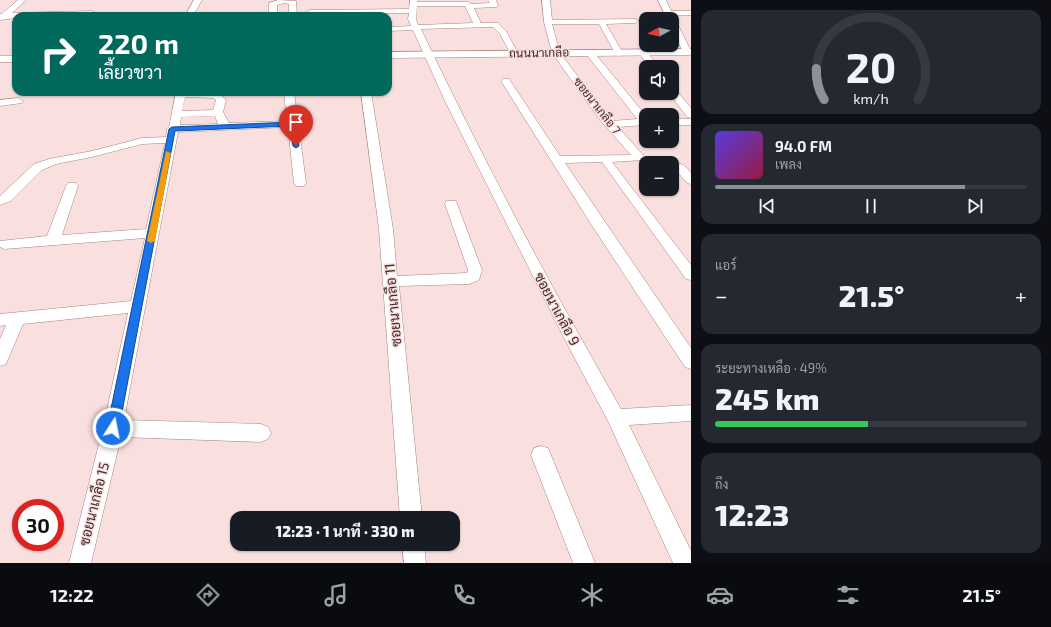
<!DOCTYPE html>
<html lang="th">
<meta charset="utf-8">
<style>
body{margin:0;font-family:"Exo 2",Sarabun,sans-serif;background:#242831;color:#f1f3f6;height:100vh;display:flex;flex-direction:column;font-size:15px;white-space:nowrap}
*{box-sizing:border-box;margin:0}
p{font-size:13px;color:#9ea1a6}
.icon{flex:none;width:22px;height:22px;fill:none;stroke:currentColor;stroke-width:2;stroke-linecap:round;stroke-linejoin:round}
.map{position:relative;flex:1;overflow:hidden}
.details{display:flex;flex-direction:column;gap:10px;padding:10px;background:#0d0f14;width:360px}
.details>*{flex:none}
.hud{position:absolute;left:12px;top:12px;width:380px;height:84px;border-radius:12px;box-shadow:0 1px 3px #0004;background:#00695c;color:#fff;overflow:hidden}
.needle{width:26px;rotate:262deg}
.controls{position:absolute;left:639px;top:12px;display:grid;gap:8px}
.controls a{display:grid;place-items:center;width:40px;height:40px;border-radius:8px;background:#171b24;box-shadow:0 1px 3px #0004;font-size:20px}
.speed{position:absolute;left:12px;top:499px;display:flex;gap:8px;font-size:20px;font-weight:700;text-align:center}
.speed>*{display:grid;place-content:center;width:52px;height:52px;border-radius:50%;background:#171b24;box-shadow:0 1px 3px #0004;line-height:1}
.speed .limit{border:6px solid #d22;background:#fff;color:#111}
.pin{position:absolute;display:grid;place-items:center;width:34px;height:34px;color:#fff;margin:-41px -17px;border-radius:50% 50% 50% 0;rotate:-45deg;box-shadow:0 0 4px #0007}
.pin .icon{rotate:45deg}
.me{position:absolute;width:44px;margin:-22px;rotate:11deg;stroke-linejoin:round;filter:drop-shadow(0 0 3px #0008)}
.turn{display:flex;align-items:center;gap:14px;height:84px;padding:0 20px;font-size:18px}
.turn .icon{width:52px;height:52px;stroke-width:2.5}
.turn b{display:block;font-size:28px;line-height:34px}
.big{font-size:30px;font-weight:800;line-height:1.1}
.details .widget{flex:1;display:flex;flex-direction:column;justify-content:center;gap:6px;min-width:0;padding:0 14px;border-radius:12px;background:#242831}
.details .dial{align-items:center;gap:0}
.dial svg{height:104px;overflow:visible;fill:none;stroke:#363941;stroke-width:7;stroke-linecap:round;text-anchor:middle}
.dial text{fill:#f1f3f6;stroke:none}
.song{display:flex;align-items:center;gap:12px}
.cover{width:48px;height:48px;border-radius:6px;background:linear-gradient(135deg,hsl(250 70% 55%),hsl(340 70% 35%))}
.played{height:4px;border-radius:2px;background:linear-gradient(90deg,#8c9099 80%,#363941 80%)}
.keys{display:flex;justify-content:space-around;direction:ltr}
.heat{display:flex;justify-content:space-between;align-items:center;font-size:22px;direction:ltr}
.charge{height:6px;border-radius:3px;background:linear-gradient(90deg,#34c759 49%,#363941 0)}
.trip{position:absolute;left:230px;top:511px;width:230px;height:40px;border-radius:12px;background:#171b24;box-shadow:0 1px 3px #0004;font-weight:800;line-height:40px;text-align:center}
.tabs{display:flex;height:64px;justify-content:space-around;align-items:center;background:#090b0e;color:#9ea1a6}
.tabs .icon{width:28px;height:28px}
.tabs .selected{color:#8c9099}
.tabs b{font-size:18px;color:#f1f3f6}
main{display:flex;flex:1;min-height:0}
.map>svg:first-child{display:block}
</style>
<main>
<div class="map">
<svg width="691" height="563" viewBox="0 0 691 563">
<rect width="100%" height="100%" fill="#fadfdf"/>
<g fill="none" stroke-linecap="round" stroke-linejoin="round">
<g stroke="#aa8283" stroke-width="1">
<g id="minor">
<polygon points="18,0 26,0 12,13 92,11 96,13 92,15 16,16 16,18 0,20 0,14 2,14"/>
<polygon points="194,0 202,0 193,16 185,16"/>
<polygon points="278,0 296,1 297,16 289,16 289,4 285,3 277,5 277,16 269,16 269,3"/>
<path d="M410,0H418L417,2H468L471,4L490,3L488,0H496L498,5L497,7L474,8L481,23H498L506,31L518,53L517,55H511L500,34L493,27L421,29C482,158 550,285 621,409L691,405V421L629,425L691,551V563H673L609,423L563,336L445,101L413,30L388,31V27L411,26L408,19L409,13L314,14V16H306V12L310,10L409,9ZM417,6H465L473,23L418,25L416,19Z"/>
<polygon points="542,0 550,0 552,20 635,19 639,21 635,23 606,24 623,53 619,56 615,53 599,24 552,24 560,53 612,121 637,119 587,55 586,53 587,51 593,51 646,116 646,125 618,127 644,156 646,158 644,160 612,162 691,265 691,280 686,279 602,162 565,163 691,348 691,369 685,367 591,224 501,81 503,79 509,79 560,156 631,155 600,120 552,53 544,22"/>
<polygon points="658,0 666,0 671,11 691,11 691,15 673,15 691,51 690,54 684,54 683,52 672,29 672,19 667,19"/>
<polygon points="643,50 646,51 659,67 649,67 639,53"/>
<polygon points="672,88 675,89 691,108 691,118 687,117 669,93 672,93"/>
<path d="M176,92L219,93L226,100L223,112L229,123L287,121L284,92H294L306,183L304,186H296L294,183L288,127L178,132L124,420L261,424L268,427L271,433L268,439L261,442L121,437L91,563H69L103,428L128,313L23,324L6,364L0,366V339L6,325L0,326V314L131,301L145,238L4,249L0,247V241L47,236L66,186L68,183H76L78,186L62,235L146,229L165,143L142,144L92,157L56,164L42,170L11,201L0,205V196L34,164L49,159L92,151L142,138L166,137L167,129L169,127ZM185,97L213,98L216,100L213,110L182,111ZM215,116L218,124L180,125L181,117Z"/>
<polygon points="361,92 371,92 393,229 397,276 467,273 468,270 445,204 446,201 456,201 457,204 482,270 479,280 469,284 399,286 422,518 400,518 379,229"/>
<polygon points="18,98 23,101 22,103 0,106 0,100"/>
<rect x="672" y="119" width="19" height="6"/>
<polygon points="680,164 684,165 691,173 691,184 687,183 674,168 676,165"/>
<polygon points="541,446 548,448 595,563 573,563 531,455 534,448"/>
<polygon points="402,544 424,544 426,563 404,563"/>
</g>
</g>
<g stroke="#aa8283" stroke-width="1">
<g id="major">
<polygon points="691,49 691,55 388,58 388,52"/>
<rect x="0" y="56" width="16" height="6"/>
</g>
</g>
<use href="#minor" fill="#fff" fill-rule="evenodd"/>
<use href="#major" fill="#fff" fill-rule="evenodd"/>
</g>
<polygon fill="#1a73e8" stroke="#114b97" points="293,122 296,124 299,146 296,148 293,146 290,126 175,131 119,428 117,432 113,433 109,432 107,428 169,129 172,127"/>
<polygon fill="#f59e0b" points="166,151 171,153 155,241 151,243 147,241"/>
<g text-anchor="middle" stroke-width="3" stroke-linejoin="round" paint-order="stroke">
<g font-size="12" fill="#3c2b2b" stroke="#fadfdf">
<text transform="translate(539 53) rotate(-1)" y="4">ถนนนาเกลือ</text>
<text transform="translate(597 106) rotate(52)" y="4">ซอยนาเกลือ 7</text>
</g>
<g font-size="14" fill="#3c2b2b" stroke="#fadfdf">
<text transform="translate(393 305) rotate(-95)" y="5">ซอยนาเกลือ 11</text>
<text transform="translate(557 309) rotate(62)" y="5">ซอยนาเกลือ 9</text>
<text transform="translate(94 504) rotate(-76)" y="5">ซอยนาเกลือ 15</text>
</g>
</g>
</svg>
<div class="controls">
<a><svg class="needle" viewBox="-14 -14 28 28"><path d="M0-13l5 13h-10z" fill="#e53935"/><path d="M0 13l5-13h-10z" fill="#9ea1a6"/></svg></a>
<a><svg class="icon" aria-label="sound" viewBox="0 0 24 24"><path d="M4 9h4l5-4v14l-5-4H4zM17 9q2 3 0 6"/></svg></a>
<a>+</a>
<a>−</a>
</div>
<div class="speed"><div class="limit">30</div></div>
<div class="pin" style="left:296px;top:146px;background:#d93025"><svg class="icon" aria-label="arrive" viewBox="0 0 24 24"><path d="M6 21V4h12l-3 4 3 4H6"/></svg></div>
<svg class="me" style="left:113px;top:428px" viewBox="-20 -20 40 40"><circle r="17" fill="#1a73e8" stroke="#fff" stroke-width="3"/><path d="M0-11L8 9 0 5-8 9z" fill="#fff"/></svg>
<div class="trip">12:23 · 1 นาที · 330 m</div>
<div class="hud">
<div class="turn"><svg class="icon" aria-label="right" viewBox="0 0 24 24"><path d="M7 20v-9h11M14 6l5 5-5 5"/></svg><div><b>220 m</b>เลี้ยวขวา</div></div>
</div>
</div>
<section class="details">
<div class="widget dial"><svg viewBox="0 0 100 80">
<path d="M14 69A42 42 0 1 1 86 69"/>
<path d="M14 69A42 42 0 0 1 8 45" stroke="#8c9099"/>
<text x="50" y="56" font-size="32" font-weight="700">20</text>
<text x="50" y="72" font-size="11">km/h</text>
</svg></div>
<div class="widget">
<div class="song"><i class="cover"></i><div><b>94.0 FM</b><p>เพลง</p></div></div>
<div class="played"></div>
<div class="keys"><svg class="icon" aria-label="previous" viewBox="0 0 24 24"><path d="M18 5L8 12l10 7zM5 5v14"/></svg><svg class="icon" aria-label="pause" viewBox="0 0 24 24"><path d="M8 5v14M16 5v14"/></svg><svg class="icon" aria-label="next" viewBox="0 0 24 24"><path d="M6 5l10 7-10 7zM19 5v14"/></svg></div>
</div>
<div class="widget"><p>แอร์</p>
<div class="heat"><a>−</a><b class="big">21.5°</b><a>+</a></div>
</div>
<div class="widget"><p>ระยะทางเหลือ · 49%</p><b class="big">245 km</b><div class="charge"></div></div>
<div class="widget"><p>ถึง</p><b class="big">12:23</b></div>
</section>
</main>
<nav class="tabs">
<b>12:22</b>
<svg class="icon selected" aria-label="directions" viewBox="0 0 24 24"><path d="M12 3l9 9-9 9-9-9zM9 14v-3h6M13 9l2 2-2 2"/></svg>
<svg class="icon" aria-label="music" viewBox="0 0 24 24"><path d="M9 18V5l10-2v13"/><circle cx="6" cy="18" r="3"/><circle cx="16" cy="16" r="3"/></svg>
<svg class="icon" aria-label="phone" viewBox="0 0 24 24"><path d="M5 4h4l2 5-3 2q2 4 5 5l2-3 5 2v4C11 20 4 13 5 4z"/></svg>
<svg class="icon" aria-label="climate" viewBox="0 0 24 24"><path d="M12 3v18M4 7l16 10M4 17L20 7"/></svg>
<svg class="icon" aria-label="car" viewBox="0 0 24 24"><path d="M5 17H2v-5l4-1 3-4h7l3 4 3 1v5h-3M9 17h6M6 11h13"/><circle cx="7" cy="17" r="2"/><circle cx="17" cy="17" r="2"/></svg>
<svg class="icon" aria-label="filters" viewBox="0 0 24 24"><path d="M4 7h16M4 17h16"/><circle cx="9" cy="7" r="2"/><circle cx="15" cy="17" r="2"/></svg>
<b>21.5°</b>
</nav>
